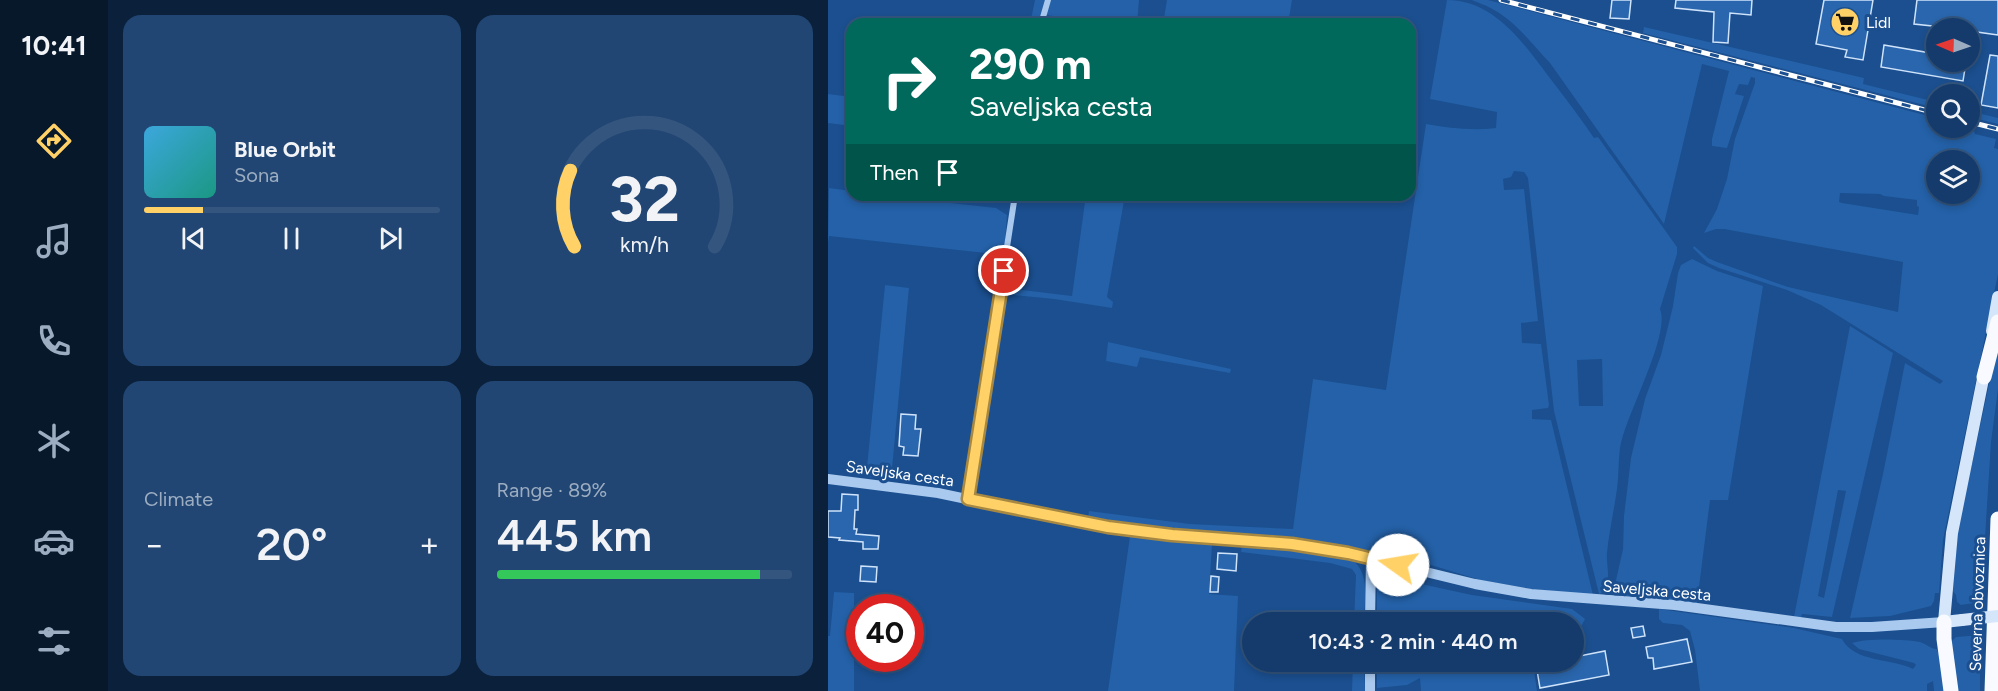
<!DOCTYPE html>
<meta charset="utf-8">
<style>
body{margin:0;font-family:Figtree,sans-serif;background:#214673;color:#f1f3f6;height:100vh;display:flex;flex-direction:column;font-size:22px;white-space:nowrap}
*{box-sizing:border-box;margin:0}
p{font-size:20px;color:#9dadc1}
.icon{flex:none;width:33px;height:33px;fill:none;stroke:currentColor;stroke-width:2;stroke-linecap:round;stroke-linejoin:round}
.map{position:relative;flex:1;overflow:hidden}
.drawer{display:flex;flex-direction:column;gap:15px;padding:15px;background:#0b203b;width:720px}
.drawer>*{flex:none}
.guide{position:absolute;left:18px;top:18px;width:570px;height:183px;border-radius:18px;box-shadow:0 3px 9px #0003,0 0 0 2px #33557e;background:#00695c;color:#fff;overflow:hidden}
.needle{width:39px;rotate:272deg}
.tools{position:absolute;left:1098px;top:18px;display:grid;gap:12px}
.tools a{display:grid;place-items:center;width:54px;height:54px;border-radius:50%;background:#143b6b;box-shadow:0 3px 9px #0003,0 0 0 2px #33557e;font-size:30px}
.speed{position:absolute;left:18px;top:594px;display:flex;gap:12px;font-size:30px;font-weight:700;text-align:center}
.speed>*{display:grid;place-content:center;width:78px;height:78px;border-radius:50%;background:#143b6b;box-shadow:0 3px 9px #0003,0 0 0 2px #33557e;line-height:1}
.speed .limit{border:9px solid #d22;background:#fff;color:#111}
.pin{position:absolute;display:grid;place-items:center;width:51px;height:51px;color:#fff;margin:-26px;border:3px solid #fff;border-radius:50%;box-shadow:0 2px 6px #0007}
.me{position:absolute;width:66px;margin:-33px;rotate:283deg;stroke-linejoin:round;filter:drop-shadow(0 0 4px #0008)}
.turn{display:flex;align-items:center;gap:21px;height:126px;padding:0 24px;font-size:27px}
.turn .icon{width:78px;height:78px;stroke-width:2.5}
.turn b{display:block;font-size:42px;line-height:51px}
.then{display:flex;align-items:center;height:57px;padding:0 24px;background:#0003;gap:12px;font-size:22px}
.big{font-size:45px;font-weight:600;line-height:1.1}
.drawer .card{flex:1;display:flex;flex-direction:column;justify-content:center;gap:9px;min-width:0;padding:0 21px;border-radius:18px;background:#214673}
.drawer .dial{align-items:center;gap:0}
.dial svg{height:156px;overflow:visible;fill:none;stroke:#33557e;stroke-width:7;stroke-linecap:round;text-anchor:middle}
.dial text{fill:#f1f3f6;stroke:none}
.song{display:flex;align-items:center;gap:18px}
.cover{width:72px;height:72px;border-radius:9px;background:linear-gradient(135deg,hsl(200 70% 55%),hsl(170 70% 35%))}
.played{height:6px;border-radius:3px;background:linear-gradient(90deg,#ffd166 20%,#33557e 20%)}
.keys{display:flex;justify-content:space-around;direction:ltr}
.heat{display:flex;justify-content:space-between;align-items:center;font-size:33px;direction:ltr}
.charge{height:9px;border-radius:4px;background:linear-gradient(90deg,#34c759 89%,#33557e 0)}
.drawer .tiles{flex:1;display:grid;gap:15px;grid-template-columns:repeat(2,1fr)}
.trip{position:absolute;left:414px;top:612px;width:342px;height:60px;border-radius:30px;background:#143b6b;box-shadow:0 3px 9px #0003,0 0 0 2px #33557e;font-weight:600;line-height:60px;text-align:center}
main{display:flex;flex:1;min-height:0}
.tab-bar{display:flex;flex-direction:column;width:108px;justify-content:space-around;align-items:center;background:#08182b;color:#9dadc1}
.tab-bar .icon{width:42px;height:42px}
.tab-bar .active{color:#ffd166}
.tab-bar b{font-size:27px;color:#f1f3f6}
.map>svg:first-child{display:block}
</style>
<main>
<nav class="tab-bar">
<b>10:41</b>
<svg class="icon active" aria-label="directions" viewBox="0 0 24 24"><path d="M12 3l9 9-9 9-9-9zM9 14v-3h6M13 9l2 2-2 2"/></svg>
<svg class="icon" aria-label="music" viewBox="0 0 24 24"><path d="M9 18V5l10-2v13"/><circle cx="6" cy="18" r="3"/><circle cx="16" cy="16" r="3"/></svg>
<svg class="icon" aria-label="phone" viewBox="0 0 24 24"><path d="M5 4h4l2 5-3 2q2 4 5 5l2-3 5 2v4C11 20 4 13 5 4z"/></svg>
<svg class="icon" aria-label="climate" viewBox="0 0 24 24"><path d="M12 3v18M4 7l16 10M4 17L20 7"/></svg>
<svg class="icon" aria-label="car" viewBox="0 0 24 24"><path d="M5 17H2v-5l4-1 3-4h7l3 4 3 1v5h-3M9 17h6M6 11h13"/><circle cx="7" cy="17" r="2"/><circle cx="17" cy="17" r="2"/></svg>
<svg class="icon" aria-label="filters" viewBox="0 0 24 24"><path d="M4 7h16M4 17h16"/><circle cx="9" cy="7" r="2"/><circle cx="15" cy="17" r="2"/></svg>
</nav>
<section class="drawer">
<div class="tiles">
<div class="card">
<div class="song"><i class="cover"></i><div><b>Blue Orbit</b><p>Sona</p></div></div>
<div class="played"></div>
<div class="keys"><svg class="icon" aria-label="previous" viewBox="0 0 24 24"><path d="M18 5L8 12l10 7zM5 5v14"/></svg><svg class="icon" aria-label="pause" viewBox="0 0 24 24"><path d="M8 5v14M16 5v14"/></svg><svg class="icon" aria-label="next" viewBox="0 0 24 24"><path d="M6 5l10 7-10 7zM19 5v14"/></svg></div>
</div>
<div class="card dial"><svg viewBox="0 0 100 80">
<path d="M14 69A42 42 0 1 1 86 69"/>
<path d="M14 69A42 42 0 0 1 12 30" stroke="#ffd166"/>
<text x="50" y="56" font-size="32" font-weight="700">32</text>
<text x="50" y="72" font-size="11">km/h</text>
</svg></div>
<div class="card"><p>Climate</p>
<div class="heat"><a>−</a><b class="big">20°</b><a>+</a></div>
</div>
<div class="card"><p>Range · 89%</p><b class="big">445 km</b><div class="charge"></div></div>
</div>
</section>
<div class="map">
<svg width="1170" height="691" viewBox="0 0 1170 691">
<rect width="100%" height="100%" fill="#1b4f8f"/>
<g fill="#2461a8" fill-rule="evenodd">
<polygon points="207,0 217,0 210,24 202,24"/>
<polygon points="223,0 311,0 309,24 281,24 218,15"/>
<polygon points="339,0 464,0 460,24 335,24"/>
<path d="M619,0C670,0 700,50 728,86C741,103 754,120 766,138L770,137L849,247V254L832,309C843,335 797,416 792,448C790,462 791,476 789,489C786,511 781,532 779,553C778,563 782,575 779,585C778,591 776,592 771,594L726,411L700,178L696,172L686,171L683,177L675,179L676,190L696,189L710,321L693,323L694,343L713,344L721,405L720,408L704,410V419L723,420L765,595L704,589L652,580L603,565L520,546L468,537L364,530L260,518L261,511L362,524L465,529L485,379L558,390L598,124C621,128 645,131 668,128L669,112L602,99ZM774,359L775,406H751L749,360Z"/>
<path d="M644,0H660L1108,118V128L1142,127L1145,128L1147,134L1168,139L1166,148L1170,149V274L1115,540L1111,593H1107L1106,601L1103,606L1062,616L1022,618L1055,474L1077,363L1112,384L1115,381L993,305L959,290L891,268L880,263L865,248L866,246L880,258L889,262L960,287L1070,312L1075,262L896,229H888L876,233L889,209L899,179L907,139L927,83V78L923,77L920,85L911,84L907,94L916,96L899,148L884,146V139L901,71L874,64L836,224L722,63C705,45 688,22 666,10C660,6 651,3 644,0ZM1108,160H1142V194H1108ZM1012,193L1052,194L1056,196L1089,200V206L1091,207L1090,215L1014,203L1011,202Z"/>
<polygon points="816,27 1036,78 1035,84 1108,102 1108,108 815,33"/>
<polygon points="0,94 24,97 24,126 0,123"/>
<polygon points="1142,111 1170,118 1170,124 1142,117"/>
<polygon points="1,188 24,191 24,195 50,195 168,208 179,215 176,255 1,236 0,243"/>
<polygon points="258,195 297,195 279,297 285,302 284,308 226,299 176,294 176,286 185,289 244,296"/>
<polygon points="864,259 889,271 935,286 900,500 882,500 869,603 798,596 790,591 788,580 795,549 796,516 803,458 817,399 833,355 845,306 850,273 853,265"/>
<polygon points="57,285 81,288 63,479 38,477"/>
<path d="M1022,326L1065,353L1004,617L974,614L973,618L966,617ZM1010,490L1018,491L996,598L990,596Z"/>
<polygon points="280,342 403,369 402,373 312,357 309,367 278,361"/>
<polygon points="1170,342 1170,389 1163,442 1153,602 1133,605 1129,602 1128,595 1125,591 1130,530"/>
<polygon points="302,536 384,544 381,594 410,596 406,691 280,691"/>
<path d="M414,546L456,550L524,560C543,573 536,603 536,622H526L528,575L524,569L502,563L413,552Z"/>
<polygon points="561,577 644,595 744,609 757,619 746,640 746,622 549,622 549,588 552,580"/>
<polygon points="6,592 26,593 26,691 0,691 0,636 2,636"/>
<path d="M831,609L966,628L1014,639C1027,663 1064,658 1085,669L1088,665L1086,663L1031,649L1024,643C1038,638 1077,639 1092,642C1099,644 1102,649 1109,649L1111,654L1117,691H1106L1105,681L1099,684V691H872L867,650L862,631L854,625L835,623L831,619Z"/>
<polygon points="1152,635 1152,691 1128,691 1123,642 1128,637"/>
<polygon points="525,662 536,662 537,691 524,691"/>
<polygon points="549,662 708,662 705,663 709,691 593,691 592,678 579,685 549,688"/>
</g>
<g fill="#2a66ad" stroke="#cfe3fa" stroke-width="1.5">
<polygon points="784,0 803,0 801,19 782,18"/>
<polygon points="848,0 924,0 923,15 902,13 900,43 885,42 886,12 847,8"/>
<polygon points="996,0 1045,0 1035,60 1017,57 1019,50 988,44"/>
<polygon points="1089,0 1170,0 1170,35 1142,31 1142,28 1123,28 1086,24"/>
<polygon points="1056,45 1108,54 1108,62 1138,62 1135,81 1053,67"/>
<polygon points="1162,55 1170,56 1170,108 1153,105"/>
<polygon points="73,414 88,415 87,429 93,429 90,456 75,455 76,447 71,446"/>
<polygon points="14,494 30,495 30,510 27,510 26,529 29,529 28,534 51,536 50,549 35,549 35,542 11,540 12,538 0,537 0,511 13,511"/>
<polygon points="390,553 409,554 408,571 389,569"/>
<polygon points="33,566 49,567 48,582 32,581"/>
<polygon points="383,576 391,577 390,592 382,592"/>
<polygon points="815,626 817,636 805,638 803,628"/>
<polygon points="859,639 864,662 826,669 825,658 820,658 818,647"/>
<polygon points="777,651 781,675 712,688 708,664 721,662 746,662 746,657"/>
</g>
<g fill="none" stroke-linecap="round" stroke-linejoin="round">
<g stroke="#a9c9ee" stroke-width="6">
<polyline points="213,24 220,0"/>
<polyline points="140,499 187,195"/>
</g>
<g stroke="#a9c9ee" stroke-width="10">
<polyline points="0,479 110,493 243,521 299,530 464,544 494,549 520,553 647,584 703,594 847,605 1008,627 1044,627 1116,622"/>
<polyline points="542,622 543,558"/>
<polyline points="542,691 542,662"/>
</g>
<g stroke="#d6e6fa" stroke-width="12">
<polyline points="1164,331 1170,297"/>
<polyline points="1134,620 1116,622 1124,533 1157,369"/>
</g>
<g stroke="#f8faff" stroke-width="15">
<polyline points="1156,377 1170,322"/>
<polyline points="1116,622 1116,639 1123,691"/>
<polyline points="1164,691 1170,519"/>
</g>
<g stroke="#fff" stroke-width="5">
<g id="rail">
<polyline points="673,0 1108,113"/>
<polyline points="1142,122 1170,129"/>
</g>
</g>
<use href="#rail" stroke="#1b4f8f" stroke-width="3" stroke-dasharray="9" stroke-linecap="butt"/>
<polyline stroke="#d6e6fa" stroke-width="12" points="1134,620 1170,616"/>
</g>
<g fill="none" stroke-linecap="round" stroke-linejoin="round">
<g stroke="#a68842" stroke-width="15">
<polyline id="route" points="176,271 140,499 280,527 344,535 464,544 520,553 570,565"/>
</g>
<use href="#route" stroke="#ffd166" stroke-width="10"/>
</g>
<defs>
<g id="supermarket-disc" transform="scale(1.5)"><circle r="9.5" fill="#ffd166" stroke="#1b4f8f"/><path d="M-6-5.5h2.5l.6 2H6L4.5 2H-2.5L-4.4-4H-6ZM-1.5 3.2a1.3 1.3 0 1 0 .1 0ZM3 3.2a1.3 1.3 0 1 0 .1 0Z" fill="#111"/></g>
</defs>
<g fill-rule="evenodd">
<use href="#supermarket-disc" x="1017" y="22"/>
</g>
<g text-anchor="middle" stroke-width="6" stroke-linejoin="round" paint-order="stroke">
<g font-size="16" fill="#fff" stroke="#1b4f8f" text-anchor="start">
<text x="1038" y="28">Lidl</text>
</g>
<g font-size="16" fill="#fff" stroke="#1b4f8f">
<text transform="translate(72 473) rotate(8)" y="6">Saveljska cesta</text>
<text transform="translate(829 590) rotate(5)" y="6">Saveljska cesta</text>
<text transform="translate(1149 604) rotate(-88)" y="6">Severna obvoznica</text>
</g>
</g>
</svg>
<div class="tools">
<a><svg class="needle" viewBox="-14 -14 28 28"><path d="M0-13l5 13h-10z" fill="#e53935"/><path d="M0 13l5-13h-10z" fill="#9dadc1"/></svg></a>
<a><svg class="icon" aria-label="search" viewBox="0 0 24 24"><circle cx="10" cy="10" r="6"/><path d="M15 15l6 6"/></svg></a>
<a><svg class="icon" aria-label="layers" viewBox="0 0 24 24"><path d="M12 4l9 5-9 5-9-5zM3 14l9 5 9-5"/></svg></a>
</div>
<div class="speed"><div class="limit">40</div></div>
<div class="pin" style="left:176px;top:271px;background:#d93025"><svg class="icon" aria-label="arrive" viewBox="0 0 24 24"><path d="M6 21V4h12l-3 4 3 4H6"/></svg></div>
<svg class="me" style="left:570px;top:565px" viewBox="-20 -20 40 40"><circle r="19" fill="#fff"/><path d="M0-13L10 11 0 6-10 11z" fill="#ffd166"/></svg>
<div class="trip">10:43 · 2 min · 440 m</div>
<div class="guide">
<div class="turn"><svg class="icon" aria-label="right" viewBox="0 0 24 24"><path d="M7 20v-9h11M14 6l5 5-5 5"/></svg><div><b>290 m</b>Saveljska cesta</div></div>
<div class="then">Then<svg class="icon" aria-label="arrive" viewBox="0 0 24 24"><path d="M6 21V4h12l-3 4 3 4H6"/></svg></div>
</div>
</div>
</main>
